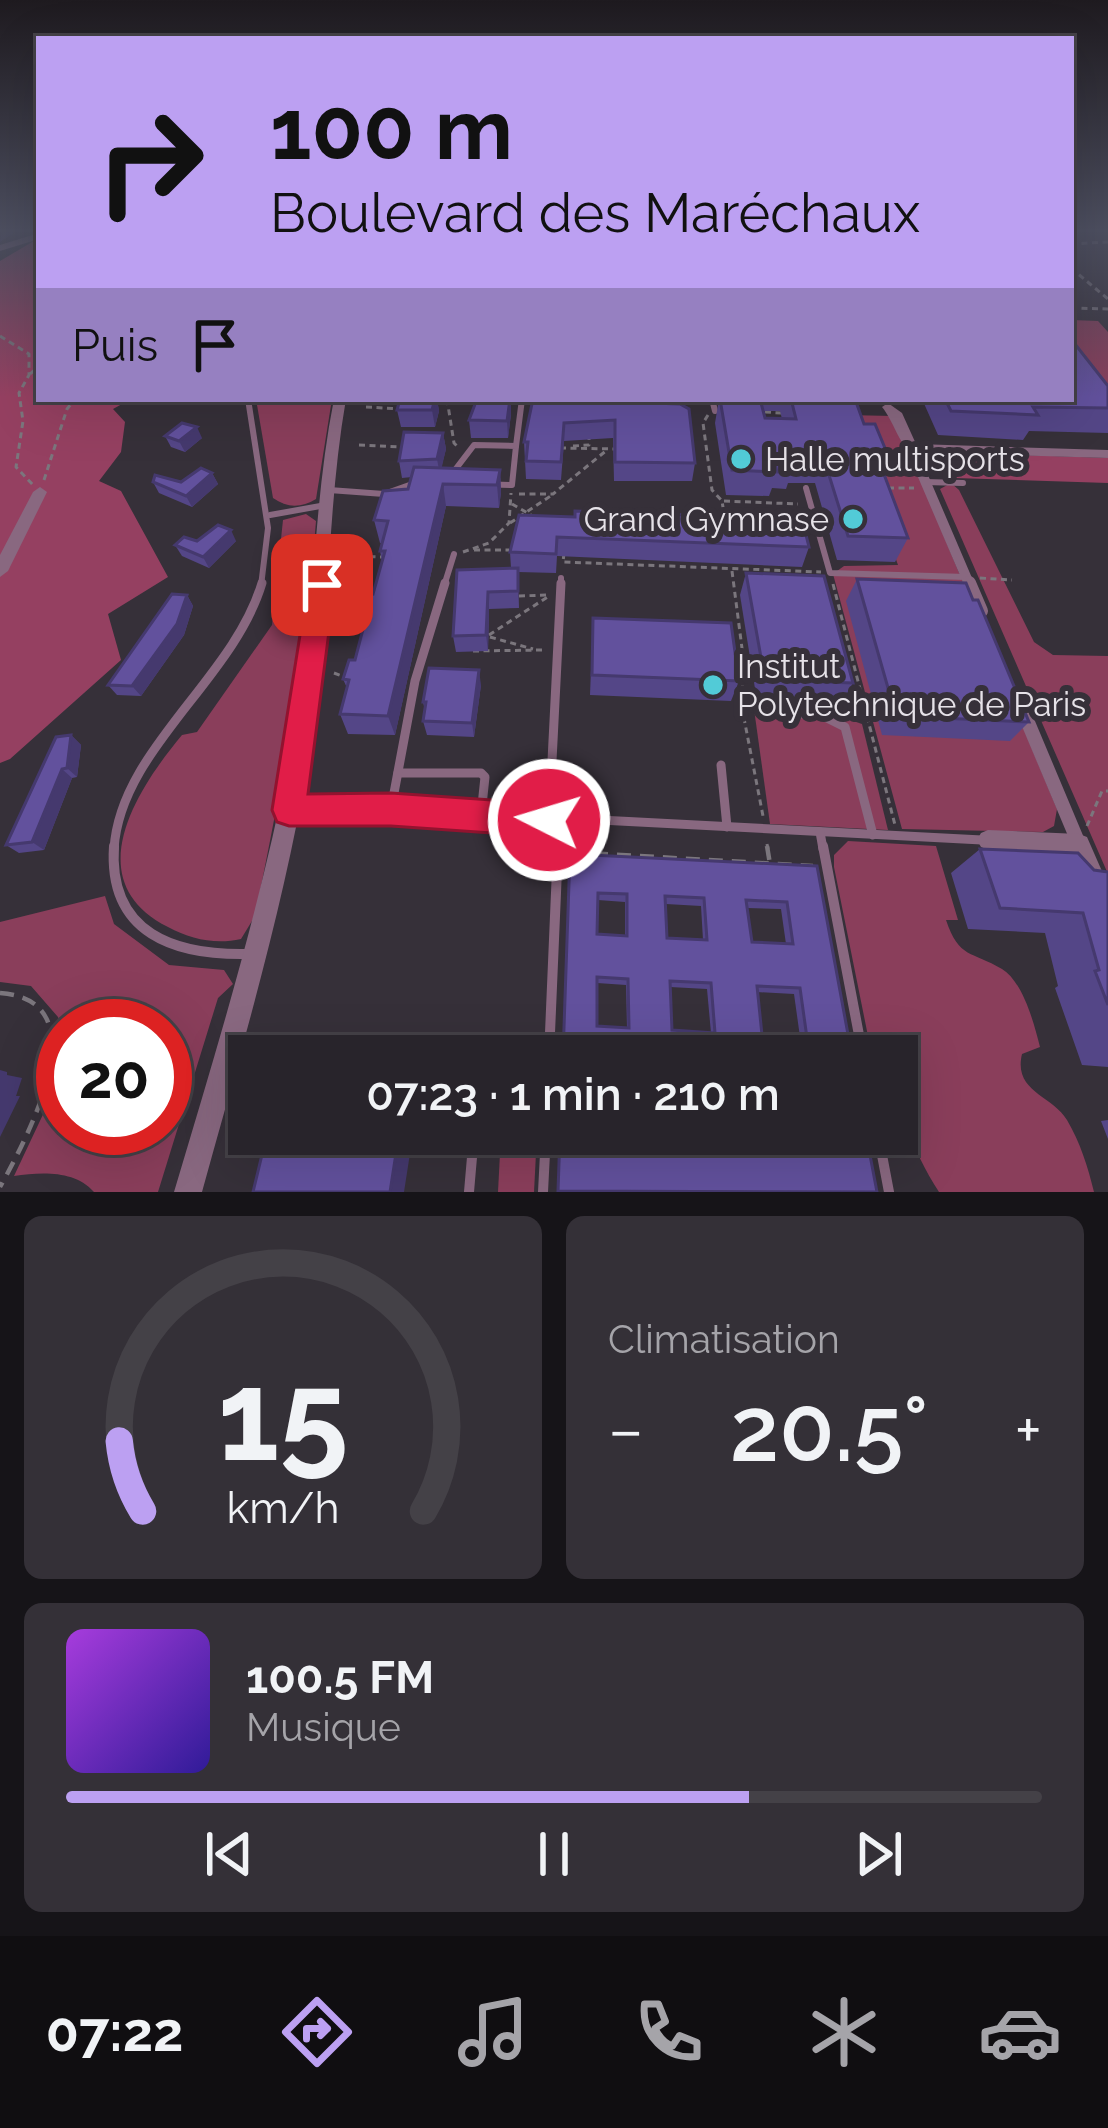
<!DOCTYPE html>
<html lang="fr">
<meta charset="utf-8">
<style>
body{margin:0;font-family:Raleway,sans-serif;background:#343037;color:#f1f3f6;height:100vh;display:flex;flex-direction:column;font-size:45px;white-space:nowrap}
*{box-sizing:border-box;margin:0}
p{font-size:39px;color:#a5a4a9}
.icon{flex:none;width:66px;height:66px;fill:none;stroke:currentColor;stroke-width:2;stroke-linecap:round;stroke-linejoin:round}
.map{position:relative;height:1192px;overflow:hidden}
.sheet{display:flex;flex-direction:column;gap:24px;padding:24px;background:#161418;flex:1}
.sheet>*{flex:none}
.hud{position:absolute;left:36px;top:36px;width:1038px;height:366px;border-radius:0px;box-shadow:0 12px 48px #0002,0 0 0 3px #444147;background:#bca0f2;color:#111;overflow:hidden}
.speed{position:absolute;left:36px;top:999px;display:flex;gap:24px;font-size:60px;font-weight:700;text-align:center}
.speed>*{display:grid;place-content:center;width:156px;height:156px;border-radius:50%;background:#28242b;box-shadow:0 12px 48px #0002,0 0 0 3px #444147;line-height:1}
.speed .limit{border:18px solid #d22;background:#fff;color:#111}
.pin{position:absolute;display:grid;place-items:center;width:102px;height:102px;color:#fff;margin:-51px;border-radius:24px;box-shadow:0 6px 18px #0006}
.me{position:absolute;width:132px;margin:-66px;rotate:275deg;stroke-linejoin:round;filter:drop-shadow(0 0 9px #0008)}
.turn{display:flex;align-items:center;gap:42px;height:252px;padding:0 36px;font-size:54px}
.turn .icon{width:156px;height:156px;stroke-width:2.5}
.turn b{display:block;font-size:84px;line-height:102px}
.then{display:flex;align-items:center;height:114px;padding:0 36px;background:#0003;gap:24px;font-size:45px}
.big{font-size:90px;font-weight:600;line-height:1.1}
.sheet .card{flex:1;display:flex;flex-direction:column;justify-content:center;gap:18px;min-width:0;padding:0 42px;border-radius:18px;background:#343037}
.sheet .dial{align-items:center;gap:0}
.dial svg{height:312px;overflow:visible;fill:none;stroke:#444147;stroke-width:7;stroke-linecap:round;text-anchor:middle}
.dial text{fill:#f1f3f6;stroke:none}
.song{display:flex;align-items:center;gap:36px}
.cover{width:144px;height:144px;border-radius:18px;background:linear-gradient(135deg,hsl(280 70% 55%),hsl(250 70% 35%))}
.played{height:12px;border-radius:6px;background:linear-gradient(90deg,#bca0f2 70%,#444147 70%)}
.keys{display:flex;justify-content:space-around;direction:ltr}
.heat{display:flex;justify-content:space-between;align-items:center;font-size:66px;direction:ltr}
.sheet .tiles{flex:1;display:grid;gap:24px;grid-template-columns:1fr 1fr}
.card:last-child{grid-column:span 2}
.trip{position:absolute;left:228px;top:1035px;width:690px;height:120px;border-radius:0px;background:#28242b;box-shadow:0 12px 48px #0002,0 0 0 3px #444147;font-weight:600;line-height:120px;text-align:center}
.dock{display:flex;height:192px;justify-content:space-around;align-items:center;background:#100e11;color:#a5a4a9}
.dock .icon{width:84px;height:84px}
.dock .current{color:#bca0f2}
.dock b{font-size:54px;color:#f1f3f6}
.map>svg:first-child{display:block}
</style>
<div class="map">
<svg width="1108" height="1192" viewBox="0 0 1108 1192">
<rect width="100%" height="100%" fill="#363039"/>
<g fill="#8a3e5b">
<polygon points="1071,320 1098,321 1108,332 1108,388 1071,340"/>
<path d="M256,399H332L316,499C301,508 287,508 273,498Z"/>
<polygon points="845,415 894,416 1057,809 1054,826 1043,832 902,829 833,574 844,566 898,565"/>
<polygon points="951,483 959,490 1034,642 1053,655 1108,656 1108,874 940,489"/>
<path d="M306,514L316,521C306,655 282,784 255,916L241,939C215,945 191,939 168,927C77,881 137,789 182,735L197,732L272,625L283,520Z"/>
<polygon points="754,709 827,712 862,724 888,830 770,824"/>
<path d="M848,841L936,846L958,920H946C959,959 972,951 1002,969C1023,982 1034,1023 1040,1047L1022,1054C1013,1092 1052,1095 1067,1120C1080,1142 1088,1167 1094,1192H939C911,1148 897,1108 897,1056H872L834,867V855Z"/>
<path d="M105,896L114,924L169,965L224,970L233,984L218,998L158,1192H94C75,1170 41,1172 14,1176L47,1106L63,1045V1128H165V1026H63V1041L58,1017L31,986L0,982V922Z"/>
<polygon points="501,1134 537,1134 534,1192 498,1192"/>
</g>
<g fill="#954061">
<polygon points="39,238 39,399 131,399 113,409 125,422 121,452 99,481 121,491 168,577 108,614 121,660 10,759 0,763 0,261"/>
<polygon points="944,452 1108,458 1108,483 955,478 926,468 931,454"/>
</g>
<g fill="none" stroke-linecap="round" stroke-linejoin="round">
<g stroke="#7b767d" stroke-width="3" stroke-dasharray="6 4.5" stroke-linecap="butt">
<polyline points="1071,244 1108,242"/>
<polyline points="1071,268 1108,299"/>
<polyline points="1071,308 1108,309"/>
<polyline points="0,336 29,354 29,375 19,393 23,421 16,467 34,486"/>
<polyline points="30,374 39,366"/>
<polyline points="447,399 454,443 459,448"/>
<polyline points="366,407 401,409"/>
<polyline points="765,412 781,413"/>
<polyline points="708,415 703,423 712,490 722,501 725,520"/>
<polyline points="359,445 404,447"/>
<polyline points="573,446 589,445 589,437"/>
<polyline points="560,448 616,449"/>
<polyline points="44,480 67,409 75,399"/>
<polyline points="888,488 914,488"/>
<polyline points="519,494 553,494 607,450"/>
<polyline points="724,501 798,504"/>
<polyline points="512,504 531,515"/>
<polyline points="510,523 552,495"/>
<polyline points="474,550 509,550"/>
<polyline points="463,552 489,543 509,523 511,493"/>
<polyline points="564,553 563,562 821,572"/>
<polyline points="338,556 382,557"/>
<polyline points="732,571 743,656 742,708 763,816"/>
<polyline points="980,578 1012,580"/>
<polyline points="833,584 895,825"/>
<polyline points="519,596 547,595"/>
<polyline points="347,612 366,613"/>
<polyline points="489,635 549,596"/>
<polyline points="490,637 533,649"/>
<polyline points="473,651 543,650"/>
<polyline points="334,673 347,678"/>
<polyline points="1087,826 1102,791 1108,791"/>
<polyline points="767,844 768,849"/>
</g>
<g stroke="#7b767d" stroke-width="4.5" stroke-dasharray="14 9" stroke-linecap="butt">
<polyline points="767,846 770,864"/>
<polyline points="571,852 813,866"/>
<path d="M0,993C102,1000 27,1138 0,1187"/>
</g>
<g stroke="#896880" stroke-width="6">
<polyline points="248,399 268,528 261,586"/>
<polyline points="712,399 715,411"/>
<polygon points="474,445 516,446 512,485 445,483"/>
<polyline points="516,446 522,399"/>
<polyline points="925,482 963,483"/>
<polyline points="806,488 830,573 966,577"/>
<polyline points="329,490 384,494"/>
<polyline points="384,494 415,483"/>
<polyline points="270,515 326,505"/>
<polyline points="444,586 454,554"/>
<polyline points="561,586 561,578"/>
</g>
<g stroke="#896880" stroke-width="9">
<polyline points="763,712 821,715 845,727 873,835"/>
<polyline points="721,765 727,827"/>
<polyline points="398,773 481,773 485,777 481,815"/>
<polyline points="391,809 415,681 445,583"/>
<polyline points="290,810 391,809 982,840"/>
<polyline points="549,820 561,583"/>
<polyline points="820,832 823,849"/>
<path d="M114,849C120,750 233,680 262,583"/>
<polyline points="558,849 559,821"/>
</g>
<g stroke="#896880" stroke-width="10">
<path d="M114,846C108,934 175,956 250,954"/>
<polyline points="823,846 863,1056"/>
<polyline points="549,1056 558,846"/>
<polyline points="231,1070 249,1071"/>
<polyline points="878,1134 889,1192"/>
<polyline points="469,1192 474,1134"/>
<polyline points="543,1192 546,1134"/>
</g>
<polyline stroke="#896880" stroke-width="10" points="911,448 970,586"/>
<g stroke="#896880" stroke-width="14">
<polyline points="969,583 981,611"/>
<polyline points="1024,713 1079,844"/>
</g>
<g fill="#896880" fill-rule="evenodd">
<polygon points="39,233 39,239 0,251 0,245"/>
<path d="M334,399H346C328,502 330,606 316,710C294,873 246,1033 202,1192H174C221,1035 269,878 297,716C315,611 313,504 334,399Z"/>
<path d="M888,403L902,413L916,444L1108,450V458L911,452C900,446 893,420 882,407Z"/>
<polygon points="40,487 47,492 8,571 0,577 0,555 33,492"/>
<polygon points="988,830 1079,834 1087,837 1108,885 1108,922 1100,919 1073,854 988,850 981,847 977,840 981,833"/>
</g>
</g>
<g fill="#544687" fill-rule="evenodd">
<polygon points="1108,386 1108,433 1029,431 1023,440 938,435 922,399 1071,399"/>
<polygon points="394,399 437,399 439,411 435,427 401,427 397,410 399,399"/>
<path d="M719,399H855L864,424L887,453L881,466L908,538L895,562L837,560L815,483H788L786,489L772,488L769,496L726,495L715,423ZM763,411H780L782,419L765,418Z"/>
<polygon points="597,401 695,463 692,481 614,481 613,438 564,441 561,480 526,479 524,442"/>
<polygon points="511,414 508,438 471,438 469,420"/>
<polygon points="443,433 446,449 441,468 500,470 501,492 499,508 446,506 395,735 348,734 340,714 347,688 343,679 355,660 366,619 363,610 373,594 382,561 380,551 382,543 380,543 374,520 408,489 412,477 402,478 399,461"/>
<polygon points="165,436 202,438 185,452 171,447"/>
<polygon points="212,473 218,484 192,507 159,493 153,482 181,482"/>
<polygon points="519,515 809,547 802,567 557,556 556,573 518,572 519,608 489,609 488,651 456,652 453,636 457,570 511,568 510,552"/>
<polygon points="197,541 236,541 209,568 182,556 175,545"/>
<polygon points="746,573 853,683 841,704 757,701 740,595"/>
<polygon points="857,579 1029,722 1010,741 882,735 846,601"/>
<polygon points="187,595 193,606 184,635 141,696 117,695 108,685"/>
<polygon points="593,618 739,681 731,701 590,695"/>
<polygon points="481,685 474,737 427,735 423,721 425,711 423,702"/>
<polygon points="71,735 81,745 77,777 72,778 44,850 19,853 6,845"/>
<polygon points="980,849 1108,872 1108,1067 1082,1065 1055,988 1058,986 1045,933 968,929 951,873"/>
<path d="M570,854L817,866L852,1056H563ZM598,900L625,902V936L597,934ZM666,904L701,906L703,940L667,938ZM747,908L781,909L786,944L752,942ZM597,983L626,985L627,1028L597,1026ZM670,987L707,989L711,1033L672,1030ZM757,992L794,994L800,1037L762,1035Z"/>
<polygon points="1108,1120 1108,1139 1101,1121"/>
<polygon points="628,1134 677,1134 677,1138 719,1141 719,1134 774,1134 776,1144 816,1147 814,1134 866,1134 877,1192"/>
</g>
<g fill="#45396e">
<polygon points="2,230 18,230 0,242"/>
<polygon points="435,399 437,399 439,411 435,427 432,410"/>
<polygon points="511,399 511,414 508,438 507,421"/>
<polygon points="197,427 202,438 185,452 179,441"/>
<polygon points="443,433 446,449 440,475 437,459"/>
<polygon points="500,470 501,492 499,508 497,485"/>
<polygon points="212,473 218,484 192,507 186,496"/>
<polygon points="443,484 446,506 395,735 388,716"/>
<polygon points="231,530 236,541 209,568 203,557"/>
<polygon points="488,592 489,609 488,651 486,635"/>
<polygon points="187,595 193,606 184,635 141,696 132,686"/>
<polygon points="479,670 481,685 474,737 472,723"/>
<polygon points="71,735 81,745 77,777 67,768"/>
<polygon points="62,769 72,778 44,850 32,842"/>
<polygon points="0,1070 7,1072 7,1075 22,1078 16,1096 20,1096 0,1137"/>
<polygon points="399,1134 413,1134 404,1192 390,1192"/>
</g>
<g fill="#62519d" stroke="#45396e" stroke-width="3" fill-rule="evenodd">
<polygon points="1071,339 1108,386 1108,408 1033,407 1038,415 951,411 945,399 1071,399"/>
<polygon points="400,399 435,399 432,410 397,410"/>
<polygon points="477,399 510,399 507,421 469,420"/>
<polygon points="533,399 597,399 597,401 680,404 689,409 695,463 615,462 615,420 564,423 561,462 526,461 528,442 524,442"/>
<polygon points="720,399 760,399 765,418 796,419 791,399 855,399 864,424 875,424 887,453 876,453 908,538 848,536 824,459 792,458 794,464 775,464 777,472 732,470"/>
<polygon points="182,423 197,427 179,441 165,436"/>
<polygon points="404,432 443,433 437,459 399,461"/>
<polygon points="414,467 500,470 497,485 443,484 388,716 340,714 349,680 343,679 349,660 355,660 368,610 363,610 368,593 373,594 385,551 380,551 388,521 374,520 383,491 408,489"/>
<polygon points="201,468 212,473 186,496 153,482 155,475 181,482"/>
<polygon points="575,511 802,519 809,547 557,537 556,554 510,552 519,515 575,517"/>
<polygon points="218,525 231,530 203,557 175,545 184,537 197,541"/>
<polygon points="518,568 518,591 488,592 486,635 453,636 457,570"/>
<polygon points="746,573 824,576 853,683 765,680"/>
<polygon points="857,579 966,583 973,600 978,600 1029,722 896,716"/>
<polygon points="172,594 187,595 177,624 132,686 108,685"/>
<polygon points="593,618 731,623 739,681 592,675"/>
<polygon points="429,668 479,670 472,723 423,721 426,702 423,702"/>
<polygon points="71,735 67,768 62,769 32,842 6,845 56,737"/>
<polygon points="980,849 1078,853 1094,870 1108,872 1108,1005 1095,971 1099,970 1083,913 1000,908"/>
<path d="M570,854L817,866L852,1056H563ZM598,893L627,894V936L597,934ZM665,896L704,898L707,940L667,938ZM746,900L787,902L793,944L752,942ZM597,977L628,979L629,1028L597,1026ZM670,981L711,983L715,1033L672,1030ZM757,986L800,988L807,1038L762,1035Z"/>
<polygon points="267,1134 399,1134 390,1192 253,1192"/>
<polygon points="560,1134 677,1134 677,1138 724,1141 724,1134 774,1134 776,1144 824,1147 822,1134 866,1134 877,1192 558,1191"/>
</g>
<linearGradient id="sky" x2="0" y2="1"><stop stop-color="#1e1a1f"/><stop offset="0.58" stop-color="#4c4e5f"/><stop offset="1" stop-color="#4c4e5f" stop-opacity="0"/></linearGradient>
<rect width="1108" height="397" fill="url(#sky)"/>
<polygon fill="#e11d48" stroke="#92132f" stroke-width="3" points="322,575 335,585 308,794 391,793 549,804 561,808 566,820 561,832 549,837 391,826 289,826 277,822 272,810 308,585"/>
<g fill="#52cbd7" stroke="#363039" stroke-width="4.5">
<circle cx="741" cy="459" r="12"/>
<circle cx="853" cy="519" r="12"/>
<circle cx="713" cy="685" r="12"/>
</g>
<g text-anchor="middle" stroke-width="12" stroke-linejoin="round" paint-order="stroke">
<g font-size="33" fill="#e6e2e8" stroke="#363039" text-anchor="start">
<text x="765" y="471">Halle multisports</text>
<text x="829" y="531" text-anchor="end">Grand Gymnase</text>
<text x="737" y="678">Institut<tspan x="737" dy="38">Polytechnique de Paris</tspan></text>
</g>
</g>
</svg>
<div class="speed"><div class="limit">20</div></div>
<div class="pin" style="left:322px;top:585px;background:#d93025"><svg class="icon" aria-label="arrive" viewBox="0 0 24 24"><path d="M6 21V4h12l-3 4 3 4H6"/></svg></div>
<svg class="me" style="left:549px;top:820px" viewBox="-20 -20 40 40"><circle r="17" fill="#e11d48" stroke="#fff" stroke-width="3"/><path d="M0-11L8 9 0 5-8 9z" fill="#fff"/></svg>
<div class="trip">07:23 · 1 min · 210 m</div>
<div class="hud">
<div class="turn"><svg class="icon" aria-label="right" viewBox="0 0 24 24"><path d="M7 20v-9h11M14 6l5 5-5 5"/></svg><div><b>100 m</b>Boulevard des Maréchaux</div></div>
<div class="then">Puis<svg class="icon" aria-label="arrive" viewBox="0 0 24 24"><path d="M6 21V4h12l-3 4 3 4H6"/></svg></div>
</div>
</div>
<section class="sheet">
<div class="tiles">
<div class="card dial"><svg viewBox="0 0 100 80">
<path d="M14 69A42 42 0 1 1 86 69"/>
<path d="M14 69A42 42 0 0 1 8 51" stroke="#bca0f2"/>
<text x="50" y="56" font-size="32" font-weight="700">15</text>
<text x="50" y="72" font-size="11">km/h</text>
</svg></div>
<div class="card"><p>Climatisation</p>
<div class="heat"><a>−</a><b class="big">20.5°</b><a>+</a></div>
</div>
<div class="card">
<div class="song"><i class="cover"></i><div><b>100.5 FM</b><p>Musique</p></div></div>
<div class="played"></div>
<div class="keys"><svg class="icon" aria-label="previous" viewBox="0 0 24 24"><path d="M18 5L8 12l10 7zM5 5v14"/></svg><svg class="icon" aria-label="pause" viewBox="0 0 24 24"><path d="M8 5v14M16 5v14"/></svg><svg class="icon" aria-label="next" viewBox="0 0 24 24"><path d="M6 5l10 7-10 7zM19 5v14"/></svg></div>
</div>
</div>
</section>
<nav class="dock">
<b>07:22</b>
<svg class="icon current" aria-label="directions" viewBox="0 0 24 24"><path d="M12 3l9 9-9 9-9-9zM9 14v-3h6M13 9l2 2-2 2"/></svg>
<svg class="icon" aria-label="music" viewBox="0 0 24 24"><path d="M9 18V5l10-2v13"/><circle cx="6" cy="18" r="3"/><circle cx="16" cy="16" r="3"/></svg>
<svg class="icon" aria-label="phone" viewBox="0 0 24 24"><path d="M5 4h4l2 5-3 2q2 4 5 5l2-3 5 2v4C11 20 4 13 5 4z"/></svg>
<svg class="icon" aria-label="climate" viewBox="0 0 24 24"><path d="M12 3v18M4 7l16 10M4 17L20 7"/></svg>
<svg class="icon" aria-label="car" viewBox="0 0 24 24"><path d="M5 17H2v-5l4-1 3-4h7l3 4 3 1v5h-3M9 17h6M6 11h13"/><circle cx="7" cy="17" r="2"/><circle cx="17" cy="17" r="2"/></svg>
</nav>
